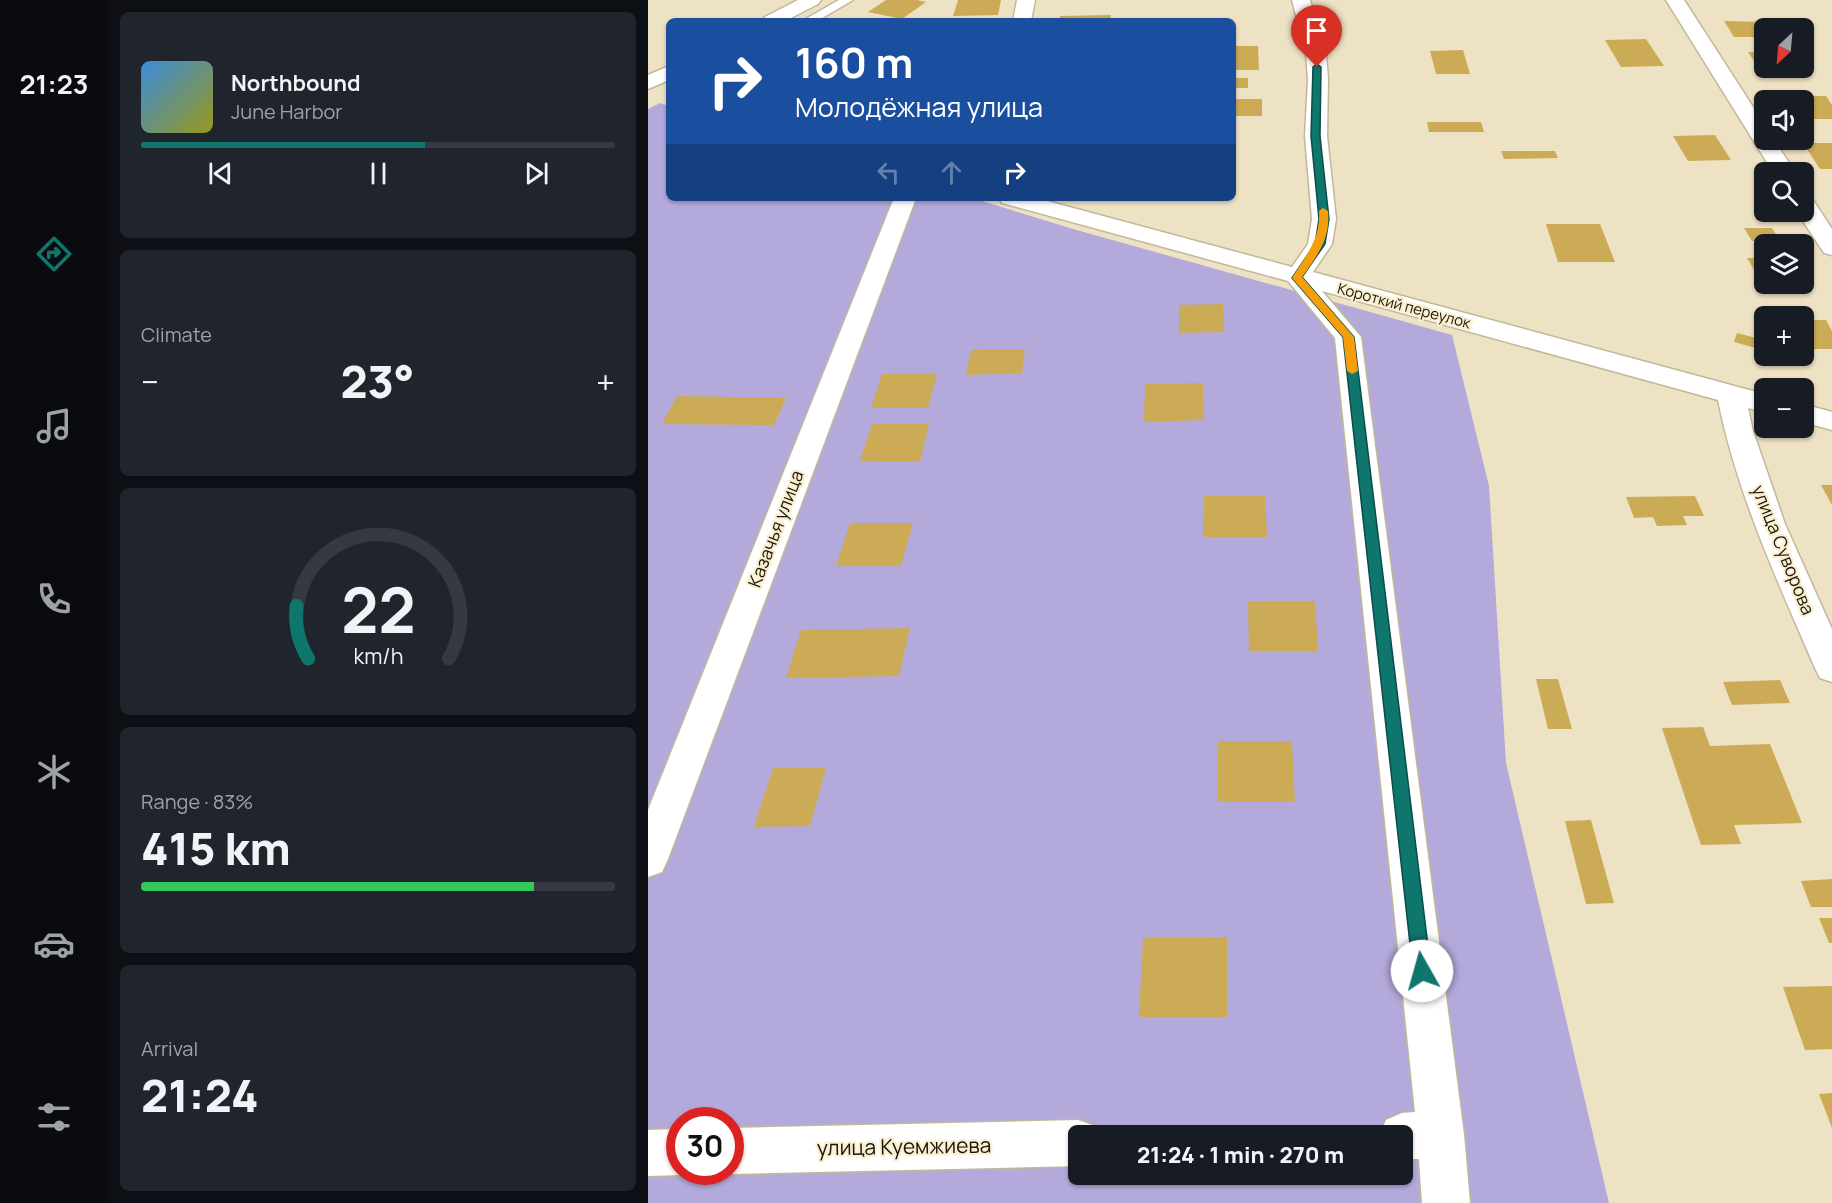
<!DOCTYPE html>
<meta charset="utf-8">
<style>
body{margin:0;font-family:Manrope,sans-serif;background:#20242c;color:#f1f3f6;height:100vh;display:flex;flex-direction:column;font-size:22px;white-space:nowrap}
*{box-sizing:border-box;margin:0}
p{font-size:20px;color:#9ea1a6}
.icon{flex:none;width:33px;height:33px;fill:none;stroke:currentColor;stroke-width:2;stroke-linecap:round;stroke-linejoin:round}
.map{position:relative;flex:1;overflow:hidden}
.details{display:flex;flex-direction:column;gap:12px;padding:12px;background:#0d0f14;width:540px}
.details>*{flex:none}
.guide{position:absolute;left:18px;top:18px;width:570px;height:183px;border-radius:9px;box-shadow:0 2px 4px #0004;background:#1a4fa0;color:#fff;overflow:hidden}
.needle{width:39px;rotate:206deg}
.controls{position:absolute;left:1106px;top:18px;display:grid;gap:12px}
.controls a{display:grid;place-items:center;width:60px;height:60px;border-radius:9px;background:#171b24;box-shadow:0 2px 4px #0004;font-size:30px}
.speed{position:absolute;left:18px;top:1107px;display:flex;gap:12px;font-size:30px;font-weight:700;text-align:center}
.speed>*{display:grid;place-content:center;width:78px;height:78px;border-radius:50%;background:#171b24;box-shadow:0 2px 4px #0004;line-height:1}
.speed .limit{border:9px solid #d22;background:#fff;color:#111}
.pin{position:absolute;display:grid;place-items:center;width:51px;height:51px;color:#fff;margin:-62px -26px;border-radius:50% 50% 50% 0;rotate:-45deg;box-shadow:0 0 6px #0007}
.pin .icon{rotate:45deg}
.me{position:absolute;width:66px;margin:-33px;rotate:353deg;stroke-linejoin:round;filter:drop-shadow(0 0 4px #0008)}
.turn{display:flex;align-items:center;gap:21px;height:126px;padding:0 30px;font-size:27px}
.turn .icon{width:78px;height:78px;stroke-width:2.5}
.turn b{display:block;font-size:42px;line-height:51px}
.lanes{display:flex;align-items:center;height:57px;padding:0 30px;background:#0003;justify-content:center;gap:30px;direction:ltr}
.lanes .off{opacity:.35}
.big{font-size:45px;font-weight:800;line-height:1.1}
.details .card{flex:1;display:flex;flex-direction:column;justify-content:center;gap:9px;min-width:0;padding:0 21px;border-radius:9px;background:#20242c}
.details .dial{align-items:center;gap:0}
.dial svg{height:156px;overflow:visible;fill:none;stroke:#363941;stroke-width:7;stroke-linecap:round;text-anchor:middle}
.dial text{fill:#f1f3f6;stroke:none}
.song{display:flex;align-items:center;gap:18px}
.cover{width:72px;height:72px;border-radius:9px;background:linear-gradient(135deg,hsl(210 70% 55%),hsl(60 70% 35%))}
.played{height:6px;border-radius:3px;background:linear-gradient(90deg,#0f766e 60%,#363941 60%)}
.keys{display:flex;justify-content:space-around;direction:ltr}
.heat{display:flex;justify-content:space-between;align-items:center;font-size:33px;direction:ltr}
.charge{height:9px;border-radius:4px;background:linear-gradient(90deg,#34c759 83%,#363941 0)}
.trip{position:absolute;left:420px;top:1125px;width:345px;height:60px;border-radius:9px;background:#171b24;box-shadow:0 2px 4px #0004;font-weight:800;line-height:60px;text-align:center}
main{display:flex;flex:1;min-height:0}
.dock{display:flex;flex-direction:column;width:108px;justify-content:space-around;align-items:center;background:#090b0e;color:#9ea1a6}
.dock .icon{width:42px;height:42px}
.dock .active{color:#0f766e}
.dock b{font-size:27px;color:#f1f3f6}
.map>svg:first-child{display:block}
</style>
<main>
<nav class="dock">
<b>21:23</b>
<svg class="icon active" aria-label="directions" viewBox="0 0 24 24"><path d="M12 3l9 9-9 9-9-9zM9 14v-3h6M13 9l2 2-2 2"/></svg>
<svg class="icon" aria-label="music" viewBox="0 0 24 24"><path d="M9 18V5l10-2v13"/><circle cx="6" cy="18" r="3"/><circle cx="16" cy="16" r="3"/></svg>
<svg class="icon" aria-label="phone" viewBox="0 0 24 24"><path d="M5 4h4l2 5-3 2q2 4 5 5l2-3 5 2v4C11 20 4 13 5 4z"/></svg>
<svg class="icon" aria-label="climate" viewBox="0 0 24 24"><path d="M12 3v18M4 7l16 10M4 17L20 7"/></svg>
<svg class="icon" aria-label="car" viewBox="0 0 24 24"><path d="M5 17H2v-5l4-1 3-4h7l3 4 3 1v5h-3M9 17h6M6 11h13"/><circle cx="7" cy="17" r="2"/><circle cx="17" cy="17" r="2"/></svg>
<svg class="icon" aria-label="filters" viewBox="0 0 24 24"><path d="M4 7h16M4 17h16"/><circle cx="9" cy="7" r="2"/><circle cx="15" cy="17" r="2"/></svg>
</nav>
<section class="details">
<div class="card">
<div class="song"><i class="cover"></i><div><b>Northbound</b><p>June Harbor</p></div></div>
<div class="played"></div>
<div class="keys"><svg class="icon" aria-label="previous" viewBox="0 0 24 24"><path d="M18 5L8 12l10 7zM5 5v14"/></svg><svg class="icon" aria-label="pause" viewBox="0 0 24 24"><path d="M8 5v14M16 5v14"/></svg><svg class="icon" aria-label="next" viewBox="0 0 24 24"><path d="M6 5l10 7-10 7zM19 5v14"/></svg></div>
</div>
<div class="card"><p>Climate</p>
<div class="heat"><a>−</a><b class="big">23°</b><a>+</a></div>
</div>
<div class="card dial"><svg viewBox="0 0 100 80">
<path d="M14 69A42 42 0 1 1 86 69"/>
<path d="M14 69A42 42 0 0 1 8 42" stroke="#0f766e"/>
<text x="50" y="56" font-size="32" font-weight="700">22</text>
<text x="50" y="72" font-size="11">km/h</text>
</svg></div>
<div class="card"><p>Range · 83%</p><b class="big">415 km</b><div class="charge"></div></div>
<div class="card"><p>Arrival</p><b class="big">21:24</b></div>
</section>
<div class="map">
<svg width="1184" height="1203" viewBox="0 0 1184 1203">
<rect width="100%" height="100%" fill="#eee2c4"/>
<path fill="#b4a9db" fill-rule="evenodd" d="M12,103L21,106V198H324L425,229L804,335L841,486L858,763L961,1203H0V109ZM32,1120H82V1172H32ZM430,1136H754V1174H430Z"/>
<g fill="#ccab56">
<polygon points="238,0 269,0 278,2 254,19 220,12"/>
<polygon points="310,0 353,0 350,15 305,16"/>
<polygon points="463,15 462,21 411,21 412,16"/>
<polygon points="1076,21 1118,22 1123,28 1116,28 1116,37 1086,37"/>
<polygon points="998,39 1016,66 973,67 957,40"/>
<polygon points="585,46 610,46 611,70 585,70"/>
<polygon points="815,50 822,74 788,74 782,51"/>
<polygon points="1100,52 1116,52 1116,68 1149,68 1153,73 1114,73"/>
<rect x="585" y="78" width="15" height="10"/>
<polygon points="1137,96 1178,96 1184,105 1184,119 1155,119 1155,100 1140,100"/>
<rect x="585" y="99" width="29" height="17"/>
<polygon points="779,122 833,122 836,132 781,132"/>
<polygon points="1067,135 1083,160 1040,161 1025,136"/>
<polygon points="1155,143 1184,143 1184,169 1172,169"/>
<polygon points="853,151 907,151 910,158 856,159"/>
<polygon points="898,224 952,224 967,262 910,262"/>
<polygon points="1096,228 1124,228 1132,241 1104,241"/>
<polygon points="1099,258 1116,258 1116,270 1106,270"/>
<polygon points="575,304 576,332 531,333 531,305"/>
<polygon points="1155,320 1178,320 1184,331 1184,349 1155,349"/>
<polygon points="1089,333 1112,339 1108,348 1086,342"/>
<polygon points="377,349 374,373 318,375 323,350"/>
<polygon points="234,374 289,374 280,408 223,408"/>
<polygon points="555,383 556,420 496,422 497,384"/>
<polygon points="29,396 138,398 126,425 14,424"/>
<polygon points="224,424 281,424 272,461 212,461"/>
<polygon points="1173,485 1184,485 1184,505"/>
<polygon points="556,496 617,496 619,537 555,537"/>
<polygon points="1047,496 1056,516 1035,516 1039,525 1009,526 1005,517 986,518 978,497"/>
<polygon points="202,523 265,523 253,566 188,566"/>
<polygon points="600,601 667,601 670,651 601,651"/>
<polygon points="262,628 251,676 138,678 153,630"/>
<polygon points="888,679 910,679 924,729 900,729"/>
<polygon points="1132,680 1142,703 1084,705 1075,682"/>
<polygon points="1055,727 1062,746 1122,744 1154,823 1086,825 1093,844 1053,845 1014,728"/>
<polygon points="570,741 644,741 647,802 569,802"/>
<polygon points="125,768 178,768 162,826 106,827"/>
<polygon points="943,820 966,903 938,904 917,821"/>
<polygon points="1184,879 1184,907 1163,907 1153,881"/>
<polygon points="1171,918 1184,918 1184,943 1181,943"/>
<polygon points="579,937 579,1017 491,1017 495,938"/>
<polygon points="1184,986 1184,1049 1157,1050 1135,987"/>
<polygon points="1184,1093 1184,1128 1171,1094"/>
</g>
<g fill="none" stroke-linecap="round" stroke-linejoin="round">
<g stroke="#c3b79a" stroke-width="3">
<polygon id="service" points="191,0 205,0 169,21 154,21"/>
</g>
<g stroke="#c3b79a" stroke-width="3">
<g id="minor">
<polygon points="369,0 387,0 383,21 365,21"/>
<path d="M644,0H662L678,54L680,79L679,136L688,219L684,244L665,272L1116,394V412L1100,408L1105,431L1137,524L1184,629V682L1172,678L1167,668C1129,580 1089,494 1070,400L674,291L713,337L816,1135L822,1203H774L771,1159H754V1136H731L738,1120L754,1113L767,1112L687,338L640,281L354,203L351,198H388L644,267L660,244L664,219L657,136L660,79L658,54Z"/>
<polygon points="1018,0 1036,0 1116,124 1116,140 1126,140 1147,172 1125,172"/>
<polygon points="1155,195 1163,197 1184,229 1184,255 1176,253 1149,212 1155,212"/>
<polygon points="246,198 268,198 20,859 14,872 0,877 0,810"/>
<polygon points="1155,404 1184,412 1184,430 1155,422"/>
<polygon points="430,1120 447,1126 450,1136 430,1136 430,1166 82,1174 75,1172 82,1172 82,1128"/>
<polygon points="32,1129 32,1172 42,1172 32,1175 0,1176 0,1130"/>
</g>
</g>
<g stroke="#c3b79a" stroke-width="3">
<g id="tertiary">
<polygon points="150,0 173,0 170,4 137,21 114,21 117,17"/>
<polygon points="21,66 21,80 0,89 0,75"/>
</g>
</g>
<use href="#service" fill="#fff" fill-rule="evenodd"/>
<use href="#minor" fill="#fff" fill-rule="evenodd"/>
<use href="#tertiary" fill="#fff" fill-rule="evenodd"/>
</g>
<polygon fill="#0f766e" stroke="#0a4d48" stroke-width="1.5" points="669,64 673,67 672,136 681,219 677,244 654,277 706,337 783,971 780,977 774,979 768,977 765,971 695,337 644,278 667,244 671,219 663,136 665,67"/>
<path fill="#f59e0b" d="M675,208L680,211C683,238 669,256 654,277L706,337L710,371L704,374L699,371L695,337L644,278C658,256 673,238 671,211Z"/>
<g text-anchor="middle" stroke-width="4.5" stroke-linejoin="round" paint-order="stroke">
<g font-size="15" fill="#1b160c" stroke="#fbefd1">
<text transform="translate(756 306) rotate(15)" y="5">Короткий переулок</text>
</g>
<g font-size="18" fill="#1b160c" stroke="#fbefd1">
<text transform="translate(128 529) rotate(-69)" y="6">Казачья улица</text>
<text transform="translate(1135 550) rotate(68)" y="6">улица Суворова</text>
</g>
<g font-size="21" fill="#1b160c" stroke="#fbefd1">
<text transform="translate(256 1147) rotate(-1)" y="7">улица Куемжиева</text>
</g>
</g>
</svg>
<div class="controls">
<a><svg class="needle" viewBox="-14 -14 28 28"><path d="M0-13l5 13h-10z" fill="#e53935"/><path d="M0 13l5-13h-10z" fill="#9ea1a6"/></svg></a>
<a><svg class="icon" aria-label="sound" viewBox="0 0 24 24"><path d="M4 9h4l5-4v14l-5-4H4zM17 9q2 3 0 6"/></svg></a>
<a><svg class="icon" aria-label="search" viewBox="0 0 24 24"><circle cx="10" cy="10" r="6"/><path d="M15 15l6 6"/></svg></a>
<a><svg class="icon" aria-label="layers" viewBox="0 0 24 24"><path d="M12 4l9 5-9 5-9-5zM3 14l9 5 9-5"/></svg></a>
<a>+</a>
<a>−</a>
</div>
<div class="speed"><div class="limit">30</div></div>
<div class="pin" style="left:669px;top:67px;background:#d93025"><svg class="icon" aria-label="arrive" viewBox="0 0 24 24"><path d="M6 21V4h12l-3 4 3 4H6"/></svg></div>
<svg class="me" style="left:774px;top:971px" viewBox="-20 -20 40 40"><circle r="19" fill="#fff"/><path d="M0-13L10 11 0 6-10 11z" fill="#0f766e"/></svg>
<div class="trip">21:24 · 1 min · 270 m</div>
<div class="guide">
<div class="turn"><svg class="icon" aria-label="right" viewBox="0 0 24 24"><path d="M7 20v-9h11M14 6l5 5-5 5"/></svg><div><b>160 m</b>Молодёжная улица</div></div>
<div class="lanes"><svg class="icon off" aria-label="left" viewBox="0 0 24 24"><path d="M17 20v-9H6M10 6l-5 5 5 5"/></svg><svg class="icon off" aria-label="ahead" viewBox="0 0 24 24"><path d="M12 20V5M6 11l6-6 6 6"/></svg><svg class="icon" aria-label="right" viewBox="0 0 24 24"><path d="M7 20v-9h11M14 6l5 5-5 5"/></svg></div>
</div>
</div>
</main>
